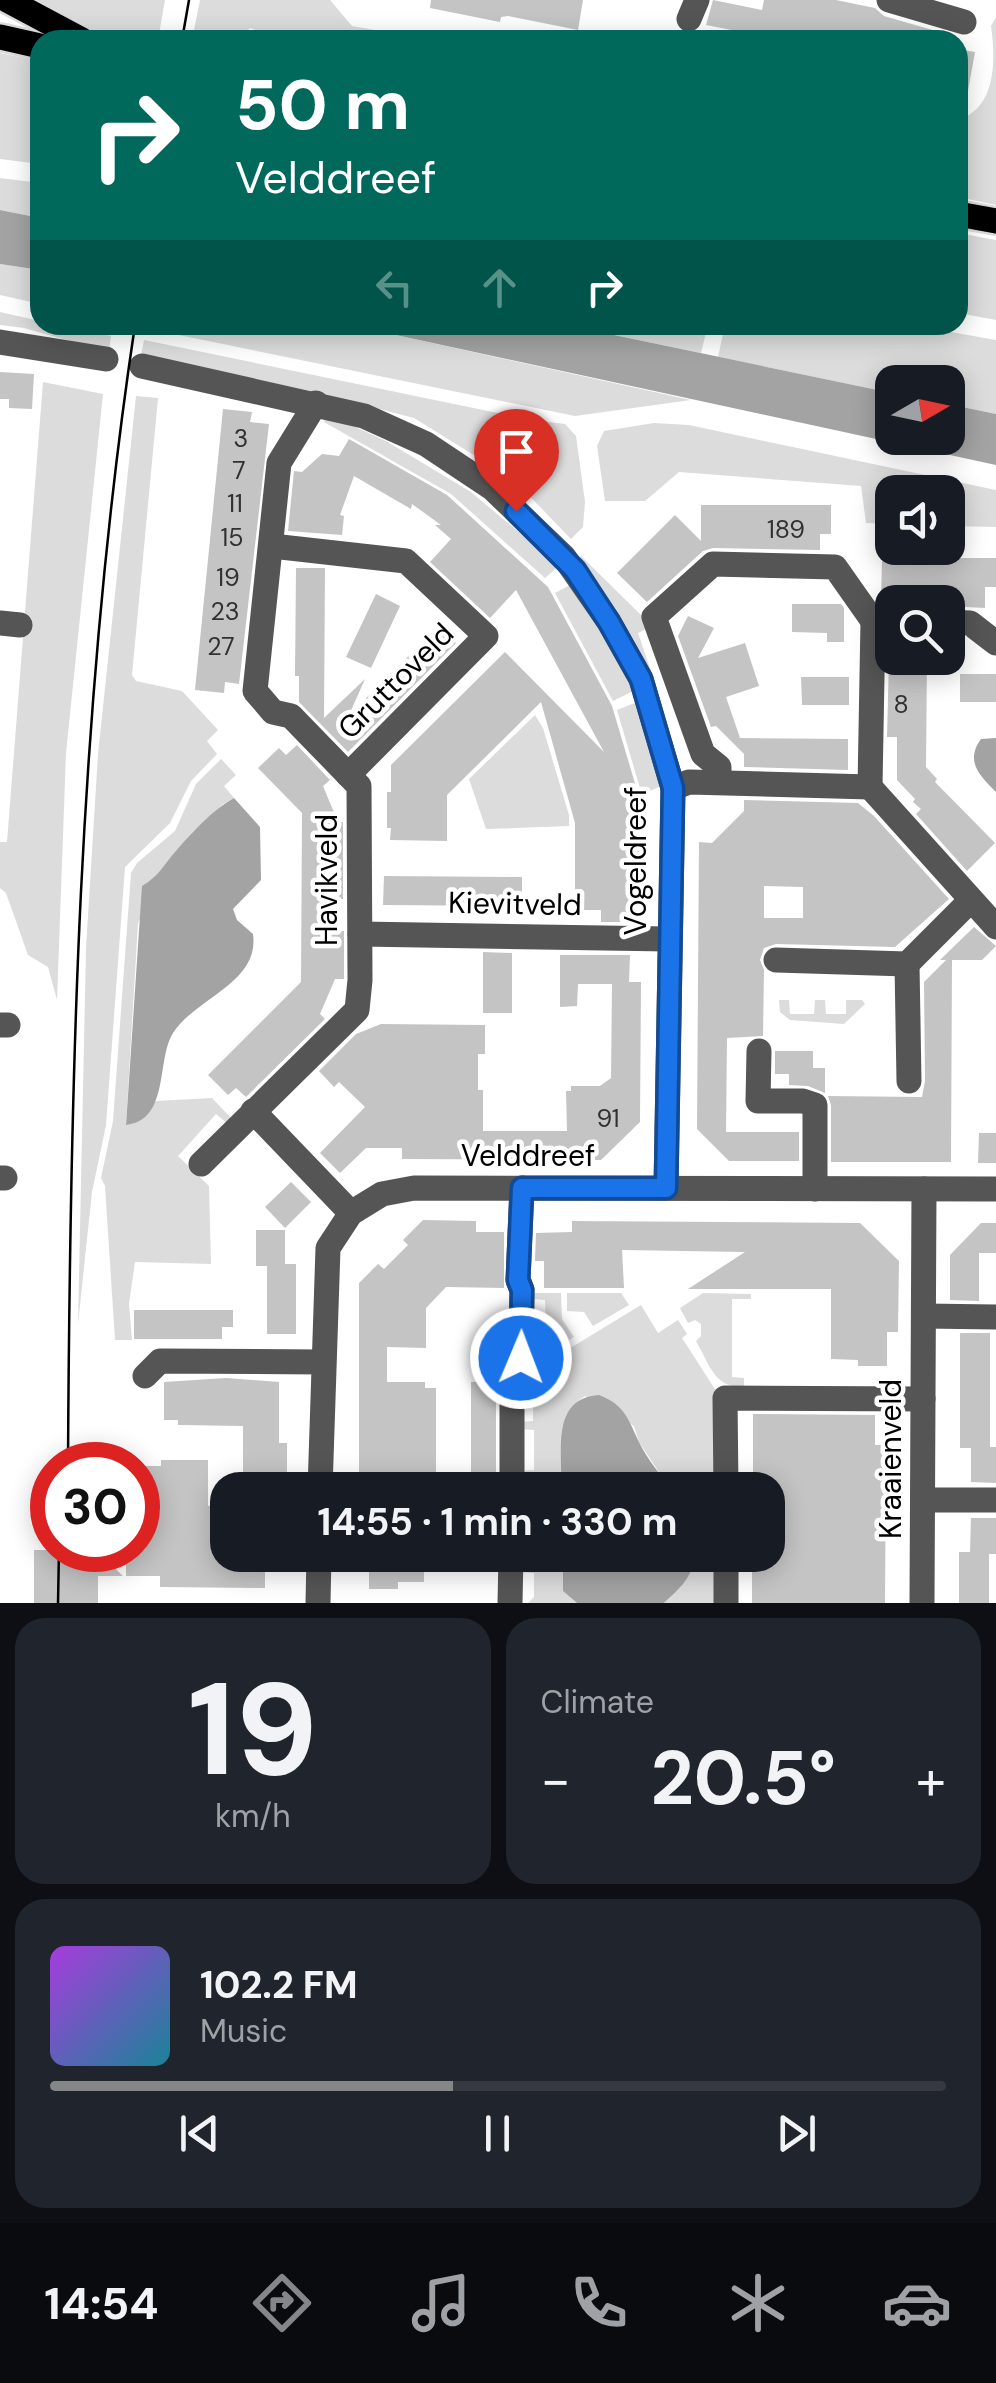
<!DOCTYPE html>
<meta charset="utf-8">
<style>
body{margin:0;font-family:"DM Sans",sans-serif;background:#20242c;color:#f1f3f6;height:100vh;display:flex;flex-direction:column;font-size:38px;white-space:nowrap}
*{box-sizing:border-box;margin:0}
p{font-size:32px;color:#9ea1a6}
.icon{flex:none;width:55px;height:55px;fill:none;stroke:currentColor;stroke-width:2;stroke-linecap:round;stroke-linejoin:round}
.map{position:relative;height:1603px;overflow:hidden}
.sheet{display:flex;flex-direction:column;gap:15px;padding:15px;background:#0d0f14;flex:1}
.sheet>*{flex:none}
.hud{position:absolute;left:30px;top:30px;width:938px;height:305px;border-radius:30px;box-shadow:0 5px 25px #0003;background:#00695c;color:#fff;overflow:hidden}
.needle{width:65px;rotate:81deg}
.fabs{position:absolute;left:875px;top:365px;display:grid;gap:20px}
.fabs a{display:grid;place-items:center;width:90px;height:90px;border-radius:20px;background:#171b24;box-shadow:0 5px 25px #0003;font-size:50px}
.speed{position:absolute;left:30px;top:1442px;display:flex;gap:20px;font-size:50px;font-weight:700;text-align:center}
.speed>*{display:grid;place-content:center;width:130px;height:130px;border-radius:50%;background:#171b24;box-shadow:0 5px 25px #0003;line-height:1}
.speed .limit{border:15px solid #d22;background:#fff;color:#111}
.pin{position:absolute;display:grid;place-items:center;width:85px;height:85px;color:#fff;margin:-102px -42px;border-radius:50% 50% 50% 0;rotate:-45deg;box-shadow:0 0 10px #0007}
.pin .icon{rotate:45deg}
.me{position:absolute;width:110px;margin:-55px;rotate:1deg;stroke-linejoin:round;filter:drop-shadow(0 0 8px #0008)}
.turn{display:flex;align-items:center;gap:35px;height:210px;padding:0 40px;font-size:45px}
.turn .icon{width:130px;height:130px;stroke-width:2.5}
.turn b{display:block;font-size:70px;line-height:85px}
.lanes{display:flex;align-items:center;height:95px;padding:0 40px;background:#0003;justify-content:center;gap:50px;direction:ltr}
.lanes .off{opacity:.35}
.big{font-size:75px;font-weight:700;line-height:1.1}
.sheet .tile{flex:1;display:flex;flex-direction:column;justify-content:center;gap:15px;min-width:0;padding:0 35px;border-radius:30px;background:#20242c}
.sheet .dial{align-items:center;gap:0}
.dial b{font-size:130px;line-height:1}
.song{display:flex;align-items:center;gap:30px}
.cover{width:120px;height:120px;border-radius:15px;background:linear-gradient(135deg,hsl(280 70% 55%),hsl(190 70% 35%))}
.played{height:10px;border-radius:5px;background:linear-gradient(90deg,#858687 45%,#363941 45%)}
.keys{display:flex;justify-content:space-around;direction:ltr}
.heat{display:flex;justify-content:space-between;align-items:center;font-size:55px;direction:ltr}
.sheet .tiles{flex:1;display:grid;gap:15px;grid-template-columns:1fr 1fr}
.tile:last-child{grid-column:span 2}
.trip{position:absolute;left:210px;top:1472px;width:575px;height:100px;border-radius:30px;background:#171b24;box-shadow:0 5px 25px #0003;font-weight:700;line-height:100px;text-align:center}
.tab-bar{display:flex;height:160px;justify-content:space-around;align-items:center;background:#090b0e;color:#9ea1a6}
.tab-bar .icon{width:70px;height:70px}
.tab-bar .current{color:#858687}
.tab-bar b{font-size:45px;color:#f1f3f6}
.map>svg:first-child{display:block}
</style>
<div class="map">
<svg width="996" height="1603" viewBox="0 0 996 1603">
<rect width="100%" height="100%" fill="#fff"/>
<g fill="#dcdcdc">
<polygon points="25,0 165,0 158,40 112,40"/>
<polygon points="200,0 330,0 352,26 432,40 283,40 250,28 238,40 192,40"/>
<path d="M996,17V205L958,197V120C996,108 996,62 991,26Z"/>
<polygon points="0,53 40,61 40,164 0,159"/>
<polygon points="0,178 40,183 40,218 0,210"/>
<polygon points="958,233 996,240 996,320 958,313"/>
<polygon points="0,264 40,270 40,304 0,295"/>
<polygon points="0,312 40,321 40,325 59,325 111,336 109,352 24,328 0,325"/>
<polygon points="146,325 350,325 691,400 575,416 169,333"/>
<polygon points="566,325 708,325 701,353"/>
<polygon points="725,325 912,325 996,340 996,414 948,404 948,382 892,382 892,393 718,357"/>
<polygon points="144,340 532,420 565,424 576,436 585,502 583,527 571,539 514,480 414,418 310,391 141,355"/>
<polygon points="43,382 103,394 66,753 57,1000 48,967 28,955 6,893 0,888 0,842 7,842"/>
<polygon points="136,396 158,398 132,675 136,681 182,691 218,730 207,741 217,754 191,781 170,823 125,867 106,1125 92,1192 78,1324 86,948 98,754"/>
<polygon points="327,414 386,441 471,492 559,566 545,578 451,494 324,422"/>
<polygon points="654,423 689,425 996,490 996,527 948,526 948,492 892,492 892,524 866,523 861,486 679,472 645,501 605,501 597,446 604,431"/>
<polygon points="581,556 642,616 646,629 638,633 657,689 652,691 579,558"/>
<polygon points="576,582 637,689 613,701 555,593"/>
<polygon points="642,700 665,784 642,795 617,710"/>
<polygon points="535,715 543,728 569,815 569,826 486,829 469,779"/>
<polygon points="221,759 236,775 224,786 234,798 223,804 175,852 159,876 138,923 126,1124 133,1124 156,1101 212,1098 232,1119 228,1124 216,1114 178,1156 209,1186 211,1264 135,1262 129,1304 132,1340 115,1340 105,1186 101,1178 113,1121 131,873 137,863 175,831 196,784"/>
<polygon points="779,1000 789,1000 790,1014 814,1014 815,1000 825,1000 826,1014 846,1014 846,1000 862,1000 865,1004 844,1024 790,1020 780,1012"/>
<polygon points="533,1293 561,1293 562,1319 574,1337 547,1354 545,1300 532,1299"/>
<polygon points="567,1293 621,1293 629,1305 593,1326 584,1312 567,1311"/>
<path d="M703,1293L751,1294V1299H732V1377L744,1378V1387C714,1388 710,1365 696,1341L701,1336V1324L695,1320L688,1323L680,1308Z"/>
<path d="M641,1305L658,1333L678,1320L687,1334L682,1338L720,1397L719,1490H671L639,1442L634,1426L585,1396C551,1418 562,1455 562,1490H519V1471L534,1470V1430L519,1429V1422L533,1421V1381L519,1380L527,1366L549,1361Z"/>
<polygon points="534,1555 563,1555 563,1591 577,1603 528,1603 534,1597 534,1573 520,1572 519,1563 534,1563"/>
<path d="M694,1555H719L718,1603H664C680,1588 693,1578 694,1555Z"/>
</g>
<g fill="#a3a3a3">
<polygon points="0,210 40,218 40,270 0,264"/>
<polygon points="350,325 566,325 892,393 892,438 948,438 948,404 996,414 996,465"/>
<path d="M996,738V792C979,775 965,761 981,739Z"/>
<path d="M234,798L260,827L261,880L233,909L237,920L253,934C260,983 195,998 173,1033C156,1060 170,1120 126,1125L142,886C158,877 163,866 175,852C191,834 212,810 234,798Z"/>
<path d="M599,1395C625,1405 628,1419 639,1442C647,1459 661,1475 671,1490H562C562,1454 550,1398 599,1395Z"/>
<path d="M563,1555H694C693,1578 680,1588 664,1603H577L563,1591Z"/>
</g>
<g fill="#c4c4c4" fill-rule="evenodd">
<polygon points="431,0 583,0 578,30 508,16 501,17 500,22 430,8"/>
<polygon points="713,0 762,10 764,0 836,0 875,8 884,16 943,33 940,40 781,40 706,25"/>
<polygon points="958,49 975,52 966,102 958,101"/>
<polygon points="0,372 34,374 32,409 9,408 9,399 0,399"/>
<polygon points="223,409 252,412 250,422 269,424 239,684 225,682 224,693 195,690"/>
<polygon points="349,439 447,495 548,587 612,706 642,807 641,883 630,883 630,922 601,922 601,910 575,910 575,823 541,702 447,795 447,841 390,840 391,828 387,828 387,792 391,792 391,765 505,652 604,752 516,590 490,618 430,562 451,539 435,525 441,525 412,504 411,509 354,476 340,515 344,516 342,535 288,531 294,471 302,472 322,454 339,456"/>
<polygon points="701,505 831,505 831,534 820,534 820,550 713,548 703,551 647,602 617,573 675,515 701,541"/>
<polygon points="882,558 996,558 996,587 985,587 985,608 948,606 948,602 881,602"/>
<polygon points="296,568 325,568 324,718 365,679 349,715 439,626 456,643 348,752 299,702 299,676 295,676"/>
<polygon points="376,594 400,606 371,668 346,657"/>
<polygon points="792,604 841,604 844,608 844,642 827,642 827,633 792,632"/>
<polygon points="688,616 714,628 698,658 745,643 759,686 726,697 740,738 848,739 848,770 744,767 744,754 716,726 711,727 678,636"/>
<polygon points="889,658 927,658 926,767 937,779 935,782 995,843 967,871 916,814 921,809 913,802 915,799 897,780 897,737 887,737"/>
<rect x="960" y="674" width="36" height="28"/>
<polygon points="801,677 849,677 849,705 802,705"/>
<polygon points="297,745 330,780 323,786 338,822 343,822 343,899 331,899 330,931 344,931 344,979 335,979 320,1014 325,1019 246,1097 236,1088 228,1095 208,1075 301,982 302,813 258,768 279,748 286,755"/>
<path d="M744,800L858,803L874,816L949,899L895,947L776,944L764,948L760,960L764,970L763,1036L727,1038L726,1132H799V1161H729L697,1129L699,842L712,843L744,811ZM764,886L803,887V918H764Z"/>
<polygon points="384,876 522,877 522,906 383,905"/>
<polygon points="974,927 996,946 982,960 952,960 951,1162 831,1162 831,1105 828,1096 922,1097 925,1081 924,982 946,960 940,960"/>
<polygon points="483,952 512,953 512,1013 483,1013"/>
<polygon points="560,955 630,955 629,982 641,982 640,1122 601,1160 402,1159 402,1148 366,1148 340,1173 320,1153 365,1107 339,1082 334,1087 319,1071 356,1034 381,1024 485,1025 485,1054 478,1054 478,1090 483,1090 483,1131 567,1131 566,1091 571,1091 571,1086 600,1086 611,1078 612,984 578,984 577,1006 560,1007"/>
<polygon points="775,1051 813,1051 813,1068 825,1068 825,1093 808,1086 789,1085 789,1074 775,1074"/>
<polygon points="979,1133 996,1133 996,1163 978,1163"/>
<polygon points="291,1182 311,1202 285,1228 265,1207"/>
<polygon points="423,1220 476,1221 476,1232 504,1232 504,1288 446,1287 426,1308 426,1348 387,1347 387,1382 425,1382 425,1388 436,1388 436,1479 425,1479 425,1490 359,1490 359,1283 378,1264 384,1269 408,1245 403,1240"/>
<polygon points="572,1221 860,1223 899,1261 898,1332 887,1332 887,1366 858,1366 858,1360 831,1359 831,1289 688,1289 745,1252 622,1250 624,1288 544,1288 544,1261 535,1261 536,1233 572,1232"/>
<polygon points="981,1223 996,1223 996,1253 979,1253 979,1301 950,1300 950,1255"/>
<polygon points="256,1230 285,1230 285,1264 296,1264 296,1334 267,1334 267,1266 256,1266"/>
<polygon points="134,1310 233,1310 233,1327 222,1327 222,1339 134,1339"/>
<polygon points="960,1333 990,1333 990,1447 996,1447 996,1483 971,1482 971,1448 960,1448"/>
<polygon points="226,1378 279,1382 279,1443 287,1443 287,1490 243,1490 243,1426 178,1425 178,1420 164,1420 164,1382"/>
<polygon points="496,1381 496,1490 471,1490 471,1382"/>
<polygon points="753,1414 875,1415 875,1445 886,1445 885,1603 752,1603 752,1559 768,1559 768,1490 753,1490"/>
<polygon points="161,1460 208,1460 208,1506 219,1504 219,1555 265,1555 265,1588 160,1587 160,1576 126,1576 126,1550 138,1550 138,1466 161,1466"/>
<polygon points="971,1518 996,1518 996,1554 989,1554 989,1603 959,1603 959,1552 970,1552"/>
<polygon points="34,1550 96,1550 123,1576 98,1576 98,1603 34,1603"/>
<polygon points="369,1555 398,1555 398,1560 424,1560 424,1582 398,1582 398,1589 369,1589"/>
<polygon points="470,1555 495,1555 494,1572 470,1572"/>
</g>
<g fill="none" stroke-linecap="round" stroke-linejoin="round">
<g stroke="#dbdbdb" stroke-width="30">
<g id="major">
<polyline points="7,0 82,40"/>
<polyline points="0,37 40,46"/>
<polyline points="958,214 996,221"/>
</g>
</g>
<g stroke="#555" stroke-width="25">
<polyline points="889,0 964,22"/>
<polyline points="689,19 697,0"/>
<polyline points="0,342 106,359"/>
<polyline points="142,366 364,416 426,444 492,488 564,557 609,622 641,679 673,788 666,1188"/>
<polyline points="272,546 406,561 486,636 348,775"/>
<polyline points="948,622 970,623 996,643"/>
<polyline points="0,623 20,625"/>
<polyline points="719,782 719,767 703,754 654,617 713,564 835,567 873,621 892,622"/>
<polyline points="870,787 996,927"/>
<polyline points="870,787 873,621"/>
<polyline points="673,788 689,782 870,787"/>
<polyline points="360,934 668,939"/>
<polyline points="776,960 907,964 970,901"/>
<polyline points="907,964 909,1081"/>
<polyline points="0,1025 8,1025"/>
<polyline points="759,1051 758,1101 803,1101 815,1105 815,1189"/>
<polyline points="253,1111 351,1213"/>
<polyline points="201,1164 357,1010 360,980 359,786 291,716 273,712 255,691 279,463 316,403"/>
<polyline points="0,1178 5,1178"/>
<polyline points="924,1316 996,1317"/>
<polyline points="145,1376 160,1361 323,1362"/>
<polyline points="320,1490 328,1248 351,1213 382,1194 414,1188 996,1189"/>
<polyline points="512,1490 512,1364 521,1358 522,1290 518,1280 522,1188"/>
<polyline points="726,1490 725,1398 923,1399"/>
<polyline points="924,1500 996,1500"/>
<polyline points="726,1555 726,1603"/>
<polyline points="318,1603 319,1555"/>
<polyline points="510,1603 511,1555"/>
<polyline points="922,1603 924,1189"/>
</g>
<use href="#major" stroke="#000" stroke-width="25"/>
<g stroke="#000" stroke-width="2.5">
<polyline points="182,40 189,0"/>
<path d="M68,1465C70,1084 78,703 135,325"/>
<polyline points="58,1603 59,1550"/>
</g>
</g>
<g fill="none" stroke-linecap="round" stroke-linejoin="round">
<g stroke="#114b97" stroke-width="25">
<polyline id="route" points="516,511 575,570 609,622 641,679 673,788 666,1188 522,1188 518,1280 522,1290 521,1358"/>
</g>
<use href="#route" stroke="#1a73e8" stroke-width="18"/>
</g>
<g text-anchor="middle" stroke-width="9" stroke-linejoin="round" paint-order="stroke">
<g font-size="25" fill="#313131">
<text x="241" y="447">3</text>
<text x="239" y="479">7</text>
<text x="235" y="512">11</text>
<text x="786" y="538">189</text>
<text x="232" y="546">15</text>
<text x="228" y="586">19</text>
<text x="225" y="620">23</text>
<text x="221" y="655">27</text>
<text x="901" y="713">8</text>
<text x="608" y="1127">91</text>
</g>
<g font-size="30" fill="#000" stroke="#fff">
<text transform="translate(396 681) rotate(-45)" y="10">Gruttoveld</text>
<text transform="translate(636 861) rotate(-90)" y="10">Vogeldreef</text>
<text transform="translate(327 880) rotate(-90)" y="10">Havikveld</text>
<text transform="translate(515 904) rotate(1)" y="10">Kievitveld</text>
<text x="528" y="1166">Velddreef</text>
<text transform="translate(891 1459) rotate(-90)" y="10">Kraaienveld</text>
</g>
</g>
</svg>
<div class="fabs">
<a><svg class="needle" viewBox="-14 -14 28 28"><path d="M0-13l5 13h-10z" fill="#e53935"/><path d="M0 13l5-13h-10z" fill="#9ea1a6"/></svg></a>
<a><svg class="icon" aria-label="sound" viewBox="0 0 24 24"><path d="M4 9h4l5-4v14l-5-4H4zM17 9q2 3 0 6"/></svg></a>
<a><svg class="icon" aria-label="search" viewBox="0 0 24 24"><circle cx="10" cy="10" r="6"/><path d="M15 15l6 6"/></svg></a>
</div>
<div class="speed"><div class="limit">30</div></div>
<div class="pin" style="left:516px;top:511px;background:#d93025"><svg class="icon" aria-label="arrive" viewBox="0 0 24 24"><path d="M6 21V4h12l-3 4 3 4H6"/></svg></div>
<svg class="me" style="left:521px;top:1358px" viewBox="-20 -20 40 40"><circle r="17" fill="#1a73e8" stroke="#fff" stroke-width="3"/><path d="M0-11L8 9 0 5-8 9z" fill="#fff"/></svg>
<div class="trip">14:55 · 1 min · 330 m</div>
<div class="hud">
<div class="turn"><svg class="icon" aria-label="right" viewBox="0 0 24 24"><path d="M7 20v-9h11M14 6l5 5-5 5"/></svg><div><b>50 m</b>Velddreef</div></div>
<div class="lanes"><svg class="icon off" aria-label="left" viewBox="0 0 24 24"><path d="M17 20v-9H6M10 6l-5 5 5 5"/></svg><svg class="icon off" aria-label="ahead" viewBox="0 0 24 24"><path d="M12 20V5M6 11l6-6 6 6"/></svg><svg class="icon" aria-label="right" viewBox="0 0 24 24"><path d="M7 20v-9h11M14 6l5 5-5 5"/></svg></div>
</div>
</div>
<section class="sheet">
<div class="tiles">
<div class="tile dial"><b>19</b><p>km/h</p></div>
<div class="tile"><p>Climate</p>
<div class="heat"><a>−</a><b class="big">20.5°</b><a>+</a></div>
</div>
<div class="tile">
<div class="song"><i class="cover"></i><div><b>102.2 FM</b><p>Music</p></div></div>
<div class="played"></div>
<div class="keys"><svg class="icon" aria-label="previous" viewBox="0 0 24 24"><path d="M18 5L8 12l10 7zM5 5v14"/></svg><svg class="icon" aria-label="pause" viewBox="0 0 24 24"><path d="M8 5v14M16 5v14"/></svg><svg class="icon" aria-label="next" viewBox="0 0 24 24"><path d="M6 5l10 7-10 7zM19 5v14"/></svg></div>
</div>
</div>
</section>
<nav class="tab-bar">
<b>14:54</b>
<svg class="icon current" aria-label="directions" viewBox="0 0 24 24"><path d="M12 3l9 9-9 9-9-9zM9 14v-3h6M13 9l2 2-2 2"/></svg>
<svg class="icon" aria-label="music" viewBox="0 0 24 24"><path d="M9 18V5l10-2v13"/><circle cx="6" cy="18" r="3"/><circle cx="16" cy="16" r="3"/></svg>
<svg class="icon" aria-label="phone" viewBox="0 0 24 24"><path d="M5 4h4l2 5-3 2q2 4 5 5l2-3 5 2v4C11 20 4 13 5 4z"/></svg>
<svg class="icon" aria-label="climate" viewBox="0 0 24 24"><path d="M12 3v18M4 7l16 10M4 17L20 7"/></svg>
<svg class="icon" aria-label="car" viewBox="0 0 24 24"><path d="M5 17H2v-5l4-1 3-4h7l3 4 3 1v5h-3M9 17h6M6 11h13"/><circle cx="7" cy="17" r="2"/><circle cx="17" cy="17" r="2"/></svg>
</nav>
